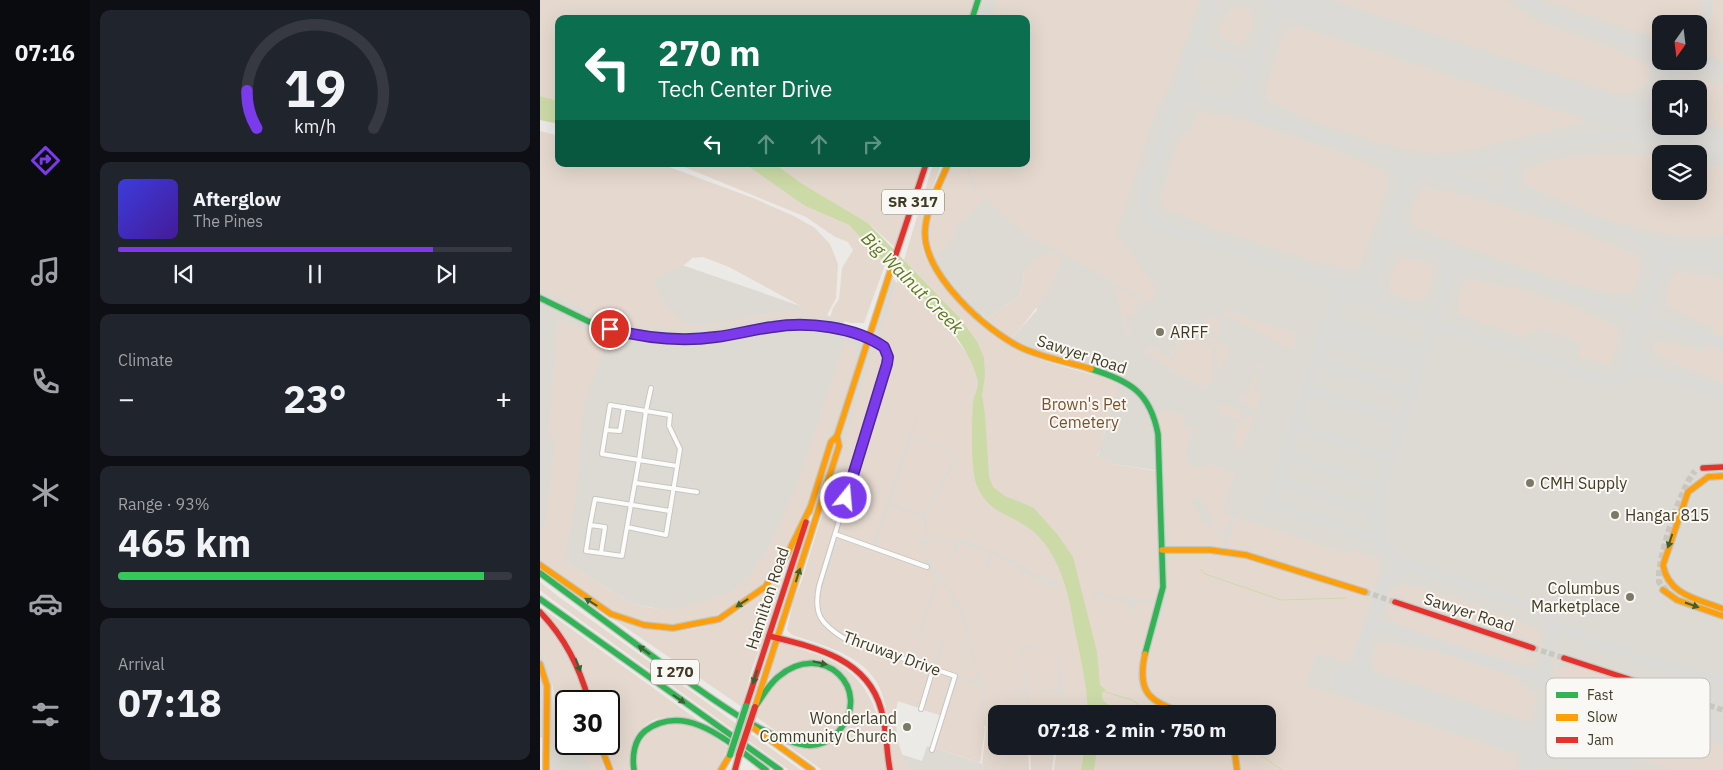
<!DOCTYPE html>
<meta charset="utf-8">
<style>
body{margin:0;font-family:"IBM Plex Sans",sans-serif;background:#20242c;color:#f1f3f6;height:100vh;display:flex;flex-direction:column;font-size:19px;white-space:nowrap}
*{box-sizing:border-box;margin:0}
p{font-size:16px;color:#9ea1a6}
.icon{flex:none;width:28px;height:28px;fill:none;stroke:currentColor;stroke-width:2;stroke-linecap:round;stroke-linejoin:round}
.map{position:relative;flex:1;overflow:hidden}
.sheet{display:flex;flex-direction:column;gap:10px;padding:10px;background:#0d0f14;width:450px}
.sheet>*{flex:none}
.hud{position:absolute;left:15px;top:15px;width:475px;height:152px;border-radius:10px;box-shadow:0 5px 20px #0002;background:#0b6e4f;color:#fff;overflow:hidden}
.needle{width:32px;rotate:194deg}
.tools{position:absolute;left:1112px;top:15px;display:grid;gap:10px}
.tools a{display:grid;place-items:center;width:55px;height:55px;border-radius:10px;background:#171b24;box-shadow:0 5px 20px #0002;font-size:25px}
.speed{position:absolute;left:15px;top:690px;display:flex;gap:10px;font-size:25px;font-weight:700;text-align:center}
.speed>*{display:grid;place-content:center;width:65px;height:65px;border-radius:50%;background:#171b24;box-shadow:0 5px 20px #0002;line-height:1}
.speed .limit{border:2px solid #111;border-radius:8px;background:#fff;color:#111}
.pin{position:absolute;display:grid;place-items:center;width:42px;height:42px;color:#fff;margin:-21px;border:2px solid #fff;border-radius:50%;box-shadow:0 1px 5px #0007}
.me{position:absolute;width:55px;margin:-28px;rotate:17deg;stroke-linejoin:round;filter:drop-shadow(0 0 4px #0008)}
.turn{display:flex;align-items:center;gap:18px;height:105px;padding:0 20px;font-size:22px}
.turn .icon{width:65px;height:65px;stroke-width:2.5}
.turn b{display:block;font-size:35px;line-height:42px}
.lanes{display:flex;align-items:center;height:48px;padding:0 20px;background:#0003;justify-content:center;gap:25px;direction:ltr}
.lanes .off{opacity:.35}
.big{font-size:38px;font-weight:700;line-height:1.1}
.sheet .card{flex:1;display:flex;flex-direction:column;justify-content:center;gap:8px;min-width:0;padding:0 18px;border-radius:10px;background:#20242c}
.sheet .dial{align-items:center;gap:0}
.dial svg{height:130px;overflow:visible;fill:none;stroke:#363941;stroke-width:7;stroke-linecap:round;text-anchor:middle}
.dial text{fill:#f1f3f6;stroke:none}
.song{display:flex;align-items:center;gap:15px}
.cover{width:60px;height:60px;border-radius:8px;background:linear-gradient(135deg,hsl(240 70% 55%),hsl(260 70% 35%))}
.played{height:5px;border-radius:2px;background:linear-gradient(90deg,#7c3aed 80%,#363941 80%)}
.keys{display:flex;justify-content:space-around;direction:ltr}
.heat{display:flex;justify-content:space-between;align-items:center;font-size:28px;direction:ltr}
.charge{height:8px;border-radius:4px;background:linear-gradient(90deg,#34c759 93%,#363941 0)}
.trip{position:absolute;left:448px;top:705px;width:288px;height:50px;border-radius:10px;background:#171b24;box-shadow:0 5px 20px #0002;font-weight:700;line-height:50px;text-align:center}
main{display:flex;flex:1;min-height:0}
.dock{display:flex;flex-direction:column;width:90px;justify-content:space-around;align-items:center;background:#090b0e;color:#9ea1a6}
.dock .icon{width:35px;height:35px}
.dock .selected{color:#7c3aed}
.dock b{font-size:22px;color:#f1f3f6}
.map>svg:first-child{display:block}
</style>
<main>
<nav class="dock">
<b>07:16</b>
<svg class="icon selected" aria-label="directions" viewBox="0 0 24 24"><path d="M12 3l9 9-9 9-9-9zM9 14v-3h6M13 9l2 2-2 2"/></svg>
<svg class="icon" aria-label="music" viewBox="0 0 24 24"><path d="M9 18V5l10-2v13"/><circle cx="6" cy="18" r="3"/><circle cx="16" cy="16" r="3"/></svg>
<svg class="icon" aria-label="phone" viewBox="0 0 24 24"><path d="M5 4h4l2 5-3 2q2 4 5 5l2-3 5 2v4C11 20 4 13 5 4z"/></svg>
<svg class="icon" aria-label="climate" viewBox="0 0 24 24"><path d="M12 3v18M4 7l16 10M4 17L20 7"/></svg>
<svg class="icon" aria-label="car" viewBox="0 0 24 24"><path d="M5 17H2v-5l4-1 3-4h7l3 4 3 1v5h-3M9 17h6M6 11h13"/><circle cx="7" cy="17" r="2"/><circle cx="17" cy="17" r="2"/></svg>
<svg class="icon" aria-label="filters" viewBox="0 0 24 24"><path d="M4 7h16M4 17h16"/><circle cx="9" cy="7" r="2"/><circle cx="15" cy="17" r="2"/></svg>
</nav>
<section class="sheet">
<div class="card dial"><svg viewBox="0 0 100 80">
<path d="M14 69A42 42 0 1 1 86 69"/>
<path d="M14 69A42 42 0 0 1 8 46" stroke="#7c3aed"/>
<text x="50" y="56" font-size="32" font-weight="700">19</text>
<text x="50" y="72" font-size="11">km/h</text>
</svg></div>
<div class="card">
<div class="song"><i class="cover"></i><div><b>Afterglow</b><p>The Pines</p></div></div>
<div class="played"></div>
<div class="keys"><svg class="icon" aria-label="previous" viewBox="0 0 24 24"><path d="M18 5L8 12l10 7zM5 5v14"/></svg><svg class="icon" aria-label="pause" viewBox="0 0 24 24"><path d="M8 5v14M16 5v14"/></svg><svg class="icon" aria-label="next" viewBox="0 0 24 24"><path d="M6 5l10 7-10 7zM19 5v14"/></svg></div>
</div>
<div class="card"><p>Climate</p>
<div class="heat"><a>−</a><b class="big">23°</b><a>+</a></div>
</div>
<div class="card"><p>Range · 93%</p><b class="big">465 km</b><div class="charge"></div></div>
<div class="card"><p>Arrival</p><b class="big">07:18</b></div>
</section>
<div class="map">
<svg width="1183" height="770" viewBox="0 0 1183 770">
<rect width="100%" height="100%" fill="#eceae6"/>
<g fill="#dddad4" fill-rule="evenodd">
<path d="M438,0H1183V770H559L545,760L505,746H726V714H456V730L409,713L400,715L358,701L331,669L269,624L283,514L274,509L255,505L216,576L185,596L136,612L92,604L0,546V216L304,321V331L329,339L350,275L405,339L548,468L620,493V471L574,464L557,458L569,418L568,414L575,395L553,374L490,355L470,346L471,339L497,310L484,271L480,296L446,319L443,316L441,319L402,278L390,259L386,224L408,164H486V19H432ZM1121,24H1159V61H1121ZM1121,89H1159V126H1121ZM1121,154H1159V191H1121Z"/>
<polygon points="0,650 8,663 12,679 13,738 26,740 26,744 38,744 52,770 2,770 3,738 0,737"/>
<polygon points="387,746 395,748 451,767 448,770 369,770 360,754 382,761"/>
</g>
<g fill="#e5d9cf" fill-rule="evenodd">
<polygon points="0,0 438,0 432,19 19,19 19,101 0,96"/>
<polygon points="457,0 660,0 634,75 615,113 576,233 615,287 615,294 611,302 484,233 441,194 433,182 427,164 486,164 486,19 451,19"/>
<path d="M795,0H966L998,22L1068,47L1102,62L1109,69C1111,86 1094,95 1079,94Z"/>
<polygon points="1005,0 1164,0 1159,27 1159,24 1121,24 1121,39"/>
<polygon points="1173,0 1183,0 1183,60 1163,52"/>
<path d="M694,8C704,7 710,8 714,18L707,39L699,45L682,39L679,33L682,19Z"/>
<polygon points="759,27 1038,118 1045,122 922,151 893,154 849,145 774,121 729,100 725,94 741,39 748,31"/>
<polygon points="1150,78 1183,85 1183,128 1159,120 1159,89 1139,89 1142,81"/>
<polygon points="658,111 704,121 799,152 842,171 848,182 847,188 820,266 811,270 761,257 667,226 623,207 620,199 638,143 641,138 651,131"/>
<path d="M0,131L19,136V164H121L213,198L254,216L275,228L290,244L298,264L296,298L286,317H235L160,330L109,328L59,316L0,289ZM163,257L189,267L268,310L242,311L168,325H147L125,304L114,285C120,270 142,271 152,258Z"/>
<path d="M1075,154L1121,156V191H1159V162L1183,168V234C1122,246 1044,211 989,186L984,181V173C994,158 1057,154 1075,154Z"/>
<polygon points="137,164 205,164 265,206 309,225 346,262 324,323 311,323 290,318 293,308 299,299 302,268 313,250 308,242 295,237 266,217"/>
<polygon points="235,164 386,164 358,250 328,223 261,183"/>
<path d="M393,164H401C394,187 381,212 381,237C382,262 398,278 414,295C427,308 439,325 454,336C489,361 537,369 578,382L576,389L579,392C566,403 567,437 557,456L574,464L616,471L617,598L615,601C594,597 574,601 556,590L551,599L555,600L556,596L588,603L589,611L592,612L597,602L615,605C615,646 566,693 631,714H561L562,707L571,705L563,701L562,697L557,652L533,557L481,501L465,496L453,487L449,477L445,415L442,395L445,375L437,341L419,317L364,260Z"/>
<path d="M411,164H425L433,188L443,199L425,221L422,219L414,228L416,232L400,254L393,257C379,226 402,193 411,164Z"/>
<path d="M888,188C961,203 1032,226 1099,258C1105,267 1098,284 1092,292C1069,304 907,240 877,227C866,218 875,204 879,193Z"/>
<path d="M512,252L523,258C511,290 493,314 471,339L446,319L480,296L484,271L493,261Z"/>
<path d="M863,257L888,263L893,271C892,291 886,305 865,298C859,296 854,295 850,291C848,281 853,262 863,257Z"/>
<path d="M1138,272L1183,280V337L1173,334L1174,329L1128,306C1124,297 1130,278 1138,272Z"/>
<path d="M360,273L367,285H371L397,315L429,356L437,380L434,469L479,523L492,531L505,544L517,565L532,603L547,689L548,714H525C526,700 520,653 510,645H484L480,648L485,686L481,691C468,692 450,693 440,682C434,648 428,614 407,585C398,571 382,560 390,542L402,540L417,541L412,553L416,555L420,543L448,553L446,564L450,565L452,554L481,570L480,576L484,577L485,573L517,588L519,584L515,583L516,579L500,576L467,557L424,540L402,538L388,540L386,515L416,462L417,455L413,451L372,437L383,396L334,542L330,545L303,536L299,531L349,368L348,347L343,343L340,335Z"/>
<path d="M929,280L982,290L1032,306L1074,326C1085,335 1074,353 1070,365L1040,356L1039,341L1000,328L982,337L919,314C915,305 920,285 929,280Z"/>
<polygon points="574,285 601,301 592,315 588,314 585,324 589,326 591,332 590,336 586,334"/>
<polygon points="684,310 757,334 752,350 683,313"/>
<polygon points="672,316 679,318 679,336 664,326 665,321"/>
<path d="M18,319L50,333L68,337L43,408L36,499L24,561L92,604L112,608L135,610L193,591L207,579L225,554L254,492L305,341L317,350C311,383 294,422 283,454C273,485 264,518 249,546C222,602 161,636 99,621C66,614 27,582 0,561V536L5,524L15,444L9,431Z"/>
<polygon points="652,330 656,330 688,347 690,352 677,373 677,347"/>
<polygon points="644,336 654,337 673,349 672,380 665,388 640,376 607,353 607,349 613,347 633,361 635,359 630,354 630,350 632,348 634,351 642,345 640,341"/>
<polygon points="1119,341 1166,351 1167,346 1183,352 1183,383 1119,356 1113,348"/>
<path d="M339,349L346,357L344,367L276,589C261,650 353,650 389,670L390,673L381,704L376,707L358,701C352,721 359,752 369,770H353C350,746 350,720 343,697C332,657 286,646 252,635L247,630L253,601L261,583L331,357Z"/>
<polygon points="718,363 722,367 714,388 722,392 716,410 699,398 701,395 705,396 720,369 715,366"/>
<polygon points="683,404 703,412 702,418 698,419 681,413 679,407"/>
<polygon points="619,409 645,416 642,425 653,429 645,451 649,464 659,470 660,466 667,469 668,464 695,473 682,512 692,516 685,533 673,527 671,515 659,496 650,501 663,523 683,537 684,544 680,546 634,545 629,541 622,438 617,414"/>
<polygon points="709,415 714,417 702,450 694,447 696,441 692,440 698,423 706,422"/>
<polygon points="371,440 413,452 415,457 384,514 351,502"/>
<polygon points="350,506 383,517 386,540 379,538 378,542 387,546 387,558 384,562 337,548 337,541"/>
<polygon points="696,517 809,555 811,550 838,559 839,573 834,591 830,590 829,587 821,587 719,552 688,547 687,540 695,534 691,530"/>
<path d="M301,539L384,567L397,575L372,658C342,648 280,638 280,600L298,540Z"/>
<path d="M638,555H680L705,559L820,594L824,599H831L810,663L776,652L765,685L977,755L979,763L976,770H700L698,746H726V714C696,714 602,722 605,672C606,653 617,632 623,614C627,601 625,563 631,557Z"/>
<path d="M248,559L224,638L212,668L202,707L73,619C82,618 105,629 117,630C174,636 219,605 248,559Z"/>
<polygon points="401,580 412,597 412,609 416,606 428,634 416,673 396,666 405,638 404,636 393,665 373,659 398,581"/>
<polygon points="0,582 19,597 261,770 249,770 14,601 0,590"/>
<path d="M859,586C877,582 970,618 993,626L1001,634L1002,646L998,645V642L991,643L986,639L861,600L857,593L853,597L849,596L852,590Z"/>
<path d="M847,604L850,605L855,614L859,608L985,650L988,658L993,657L995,653L999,654L995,661L983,664C962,659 860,630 849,618C846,614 846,609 847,604Z"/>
<path d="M2,608L159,721L158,722C140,716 107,712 99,735C95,746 94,759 92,770H75L62,744H69V701H50L45,681Z"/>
<path d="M0,615C25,644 36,664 45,701H26V740L12,739L14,693L8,663L0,650Z"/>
<polygon points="429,636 437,679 434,681 421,677 421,675 417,673"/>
<path d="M843,642L897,652L978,678L977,681L996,695L995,711L988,721L836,671C830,660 830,648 843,642Z"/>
<path d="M240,643C251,645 263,650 273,653C334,673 339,714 348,770H282L244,743L266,748L294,741L309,725L313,699L312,692L310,686L289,664L253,662L227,680Z"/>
<polygon points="506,646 511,647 519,673 519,688 516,690 488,691 482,650 486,647"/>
<polygon points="1015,659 1019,661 1017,667 1021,669 1027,663 1147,703 1145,710 1151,708 1150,713 1098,704 1017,677 1018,673 1014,672"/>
<path d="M276,664C285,668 297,672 302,681C319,710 301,743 267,743C249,744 230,726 216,717C223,699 234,676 253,668C259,665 269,665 276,664Z"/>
<polygon points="396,672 407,678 409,689 400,715 383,710 393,674"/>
<polygon points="419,679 439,687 445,730 440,763 395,748 415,681"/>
<polygon points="443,687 459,693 482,693 486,696 487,714 456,714 456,746 488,746 489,770 448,770 451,767 442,764 446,728 441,689"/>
<path d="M503,692C520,691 525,697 523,714H488V693Z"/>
<polygon points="1052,704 1183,746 1183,770 1135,770 1019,732 1019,718 1027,706 1051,706"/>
<path d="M130,720L159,727L188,747L178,770H96C93,742 106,730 130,720Z"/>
<polygon points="38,744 56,744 65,770 52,770"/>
<polygon points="490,746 515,746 512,770 491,770"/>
<polygon points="517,746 545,746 541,770 514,770"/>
<polygon points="561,746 690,746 693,770 554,770 556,755"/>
</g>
<g fill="#ccdaa7">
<polygon points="0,96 19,101 19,124 0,120"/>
<path d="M205,164H235L261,183L328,223L419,317L437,341L444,358L445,375L442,395L445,415L449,477L453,487L465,496L494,508L518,535L533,557L557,652L560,685L566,690L562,693C561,700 565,703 572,706L562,708L561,714H548C547,685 541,659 535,631C529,596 522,558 494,532C472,513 450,516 437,486C430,470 432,421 433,402C434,395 439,387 438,381C429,344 396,312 371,285H367L360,273L336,254L309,225L265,206Z"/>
<polygon points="545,746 561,746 556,755 554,770 541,770"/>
</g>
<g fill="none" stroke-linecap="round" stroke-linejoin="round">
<g stroke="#ccdaa7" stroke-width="1">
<polyline points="660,569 665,574 741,600 806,598"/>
<polyline points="565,692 592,700 611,714"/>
<polyline points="708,746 742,770"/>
</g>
<g stroke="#dcdad7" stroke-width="10">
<path d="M676,0L666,16L604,192C602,209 607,218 623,226L805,285L848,309L908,328"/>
<polyline points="984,0 1012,15 1121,51"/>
<polyline points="1159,49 1169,0"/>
<path d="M665,50C680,60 709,57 711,79"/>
<path d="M670,53C641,51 646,88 666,98L1183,267"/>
<polyline points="1158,63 1183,71"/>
<path d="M1122,89C1129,68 1141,58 1163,65"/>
<polyline points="684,103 701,96 709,86"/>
<polyline points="633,108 646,100 666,98"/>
<path d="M1067,109C1090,114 1109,113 1121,90"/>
<path d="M720,114C711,106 708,98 709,86L729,28C737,14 752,9 768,11"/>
<polyline points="1133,126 1155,138"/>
<polyline points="851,159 863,172 864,187"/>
<path d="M884,165C939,169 993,147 1046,139C1093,132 1137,138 1183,148"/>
<path d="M980,199C963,187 963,165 981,153"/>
<path d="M856,210C855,224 859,235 872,242L1183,344"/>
<polyline points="1106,243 1116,255 1118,271"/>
<polyline points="897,251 907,263 909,278"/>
<polyline points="843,254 854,243 871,242"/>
<path d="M938,264L922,267L909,278L836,503C833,529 842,552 866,564L987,604L1024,628L1047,639L1126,668L1154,673L1183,682"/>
<polyline points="788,280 796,289 796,301 730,503 826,536 844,548"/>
<polyline points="807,286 824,284 835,274"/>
<path d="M843,306C838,300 834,293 834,285C833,271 860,190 869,180C875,174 882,172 890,171"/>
<path d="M794,307C803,293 814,298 828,302"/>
<path d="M1082,312C1104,327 1086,355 1109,369"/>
<polyline points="789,320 885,352"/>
<polyline points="786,329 882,361"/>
<path d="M902,329L908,328L1066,382C1080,382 1087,369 1101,368L1183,394"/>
<polyline points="783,338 879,370"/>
<polyline points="776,361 872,392"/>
<polyline points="1083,375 1121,266 1134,257 1176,248"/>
<polyline points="766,390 862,421"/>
<polyline points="755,426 850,458"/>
<polyline points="745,456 841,487"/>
<polyline points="737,481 832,513"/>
<polyline points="831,623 1183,739"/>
<path d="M1161,676C1183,693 1159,721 1182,737"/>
<path d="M844,693C829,682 818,670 822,651L847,579L859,569L873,567"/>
<path d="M1145,725C1168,726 1168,704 1183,693"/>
<polyline points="1003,729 1004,740 1015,749"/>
<polyline points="974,736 986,746 990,761"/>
<polyline points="989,770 1013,695 1004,672 1014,632 1010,619"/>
<path d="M991,770C1005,755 1025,756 1044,759"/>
</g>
<g stroke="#dcdad7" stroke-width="26">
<polyline points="736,0 1183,147"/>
<polyline points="805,680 1078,770"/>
</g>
<g stroke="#cac7bf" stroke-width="5.5" stroke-dasharray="5.5 3" stroke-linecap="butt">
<polyline points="825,592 855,602"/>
<polyline points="993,648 1024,658"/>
<polyline points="1153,700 1183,710"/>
</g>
<path stroke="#cac7bf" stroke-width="6" stroke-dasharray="6 3" stroke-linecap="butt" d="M1127,591L1119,582C1116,562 1141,486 1155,471"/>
<g stroke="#c8c6c2" stroke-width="6">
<g id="street">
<path d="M329,339L345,348L348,357L347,364L279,586C273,615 281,624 305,639L415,676L392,750"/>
<polyline points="111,388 106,411 130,415 129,426 140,449 126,535 87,527 99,460 137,466"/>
<polygon points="70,405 106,411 99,460 62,454"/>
<polyline points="66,430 80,431 84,407"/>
<polyline points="96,483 157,492"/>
<polyline points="50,525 46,551 61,553 65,527 50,525 55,499 130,511"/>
<polyline points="295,534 387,567"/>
<polyline points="61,553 82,556 87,527"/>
<polyline points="381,709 393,669"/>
</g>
</g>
<g stroke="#c6c4be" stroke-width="8">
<g id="fast">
<polyline points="432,19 438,0"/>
<polyline points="0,298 58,326 112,338 177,337 235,326 270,326 303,331 329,339"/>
<path d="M551,369C590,381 610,392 618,434L623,587L605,654"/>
<polyline points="0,573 127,667"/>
<polyline points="0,599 240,770"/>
<path d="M124,665C162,690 220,738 265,745C278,747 291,741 299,731C334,690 283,638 238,677C229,684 222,697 215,707"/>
<path d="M94,770C92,756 94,740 105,731C147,700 192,745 226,770"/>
</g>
</g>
<g stroke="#c6c4be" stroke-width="8">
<g id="slow">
<path d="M408,164C399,186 386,208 385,232C384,275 446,331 482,348C504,358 528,362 551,369"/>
<path d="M1183,476L1168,477L1148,492L1123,565C1128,595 1158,599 1183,609"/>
<polyline points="269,512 291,442 297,436 355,257"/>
<polyline points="622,550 670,550 706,555 825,592"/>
<polyline points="0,565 71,614 104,625 133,628 179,619 225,587 247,555 270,508"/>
<polyline points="1123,590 1137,600 1183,616"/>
<path d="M605,654C596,695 611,701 645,714"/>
<polyline points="0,664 7,686 6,770"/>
<polyline points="216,704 299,446 297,436"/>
<polyline points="211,726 272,770"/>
<polyline points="60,744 70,770"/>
<polyline points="694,746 697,770"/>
<polyline points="181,770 190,755"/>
</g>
</g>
<g stroke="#c6c4be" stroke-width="8">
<g id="jam">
<polyline points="355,257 386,164"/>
<polyline points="1163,468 1183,467"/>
<polyline points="855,602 993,648"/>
<path d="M0,612C25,638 39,666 49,701"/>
<path d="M229,636C274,647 327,658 341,709C347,729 346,750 350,770"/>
<polyline points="1024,658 1153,700"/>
<polyline points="206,706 266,522"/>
<polyline points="195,770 199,755"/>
</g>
</g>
<use href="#street" stroke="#fcfcfb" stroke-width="4"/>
<use href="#fast" stroke="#30b455" stroke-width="5.5"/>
<use href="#slow" stroke="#ff9f0a" stroke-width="5.5"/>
<use href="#jam" stroke="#e5322d" stroke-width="5.5"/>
<g stroke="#cac9c2" stroke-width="9" stroke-linecap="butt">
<polyline id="fast-bridge" points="190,755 206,706"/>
</g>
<g stroke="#cac9c2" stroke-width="9" stroke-linecap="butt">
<polyline id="jam-bridge" points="199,755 215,707"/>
</g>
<use href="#fast-bridge" stroke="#30b455" stroke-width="6"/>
<use href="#jam-bridge" stroke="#e5322d" stroke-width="6"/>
</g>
<defs><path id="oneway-solid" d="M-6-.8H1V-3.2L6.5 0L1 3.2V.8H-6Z" transform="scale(1.25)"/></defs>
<g fill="#3b6032">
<use href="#oneway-solid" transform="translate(1130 541) rotate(108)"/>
<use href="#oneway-solid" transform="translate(258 575) rotate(-72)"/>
<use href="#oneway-solid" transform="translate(51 602) rotate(-148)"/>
<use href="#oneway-solid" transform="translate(202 603) rotate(146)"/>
<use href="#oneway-solid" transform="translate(1152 605) rotate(19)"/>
<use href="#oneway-solid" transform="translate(104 650) rotate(-144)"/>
<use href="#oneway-solid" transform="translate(280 663) rotate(13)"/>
<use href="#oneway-solid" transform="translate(38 665) rotate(69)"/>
<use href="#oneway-solid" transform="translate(215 677) rotate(108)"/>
<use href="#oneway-solid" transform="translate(139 699) rotate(35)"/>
</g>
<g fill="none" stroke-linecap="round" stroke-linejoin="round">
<g stroke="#51269a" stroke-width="12">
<path id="route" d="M70,329C105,338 141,342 176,337C195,335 214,329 233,327C267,321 315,327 344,347L348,357L347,364L306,498"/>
</g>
<use href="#route" stroke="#7c3aed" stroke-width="9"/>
</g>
<g fill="#7c7967" stroke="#faf8f5" stroke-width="2">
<circle cx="620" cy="332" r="5"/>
<circle cx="990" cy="483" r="5"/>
<circle cx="1075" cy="515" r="5"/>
<circle cx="1090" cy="597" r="5"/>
<circle cx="367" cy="727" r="5"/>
</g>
<g text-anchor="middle" stroke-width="4" stroke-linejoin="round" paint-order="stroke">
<g fill="#faf8f5" stroke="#787462" stroke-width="1">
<rect x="342" y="189.5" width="62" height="25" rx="4"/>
<rect x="111" y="659.5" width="48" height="25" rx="4"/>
</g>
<g font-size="15" font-weight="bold" fill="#403c23">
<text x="373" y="207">SR 317</text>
<text x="135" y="677">I 270</text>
</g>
<g font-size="16" fill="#403c23" stroke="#faf8f5" text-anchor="start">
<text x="630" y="338">ARFF</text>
<text x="1000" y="489">CMH Supply</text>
<text x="1085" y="521">Hangar 815</text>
<text x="1080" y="594" text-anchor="end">Columbus<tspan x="1080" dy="18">Marketplace</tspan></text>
<text x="357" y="724" text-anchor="end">Wonderland<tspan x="357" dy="18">Community Church</tspan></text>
</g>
<g font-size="16" fill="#403c23" stroke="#faf8f5">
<text transform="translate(542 354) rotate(18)" y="6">Sawyer Road</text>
<text transform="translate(227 598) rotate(-72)" y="6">Hamilton Road</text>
<text transform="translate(929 612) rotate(18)" y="6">Sawyer Road</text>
<text transform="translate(352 653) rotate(20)" y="6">Thruway Drive</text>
</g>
<g font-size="16" fill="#78532c" stroke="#faf8f5">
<text x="544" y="410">Brown's Pet<tspan x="544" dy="18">Cemetery</tspan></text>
</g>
<g font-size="18" font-style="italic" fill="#5d791b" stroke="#faf8f5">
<text transform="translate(372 283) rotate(45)" y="6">Big Walnut Creek</text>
</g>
</g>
<rect x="1006" y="678" width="164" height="80" rx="8" fill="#faf8f5" stroke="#c2c0b6" stroke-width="1"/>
<rect x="1016" y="692" width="22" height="6" fill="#30b455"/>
<rect x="1016" y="714" width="22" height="7" fill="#ff9f0a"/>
<rect x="1016" y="737" width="22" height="6" fill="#e5322d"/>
<g font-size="14" fill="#403c23">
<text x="1047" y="700">Fast</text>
<text x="1047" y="722">Slow</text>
<text x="1047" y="745">Jam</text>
</g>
</svg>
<div class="tools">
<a><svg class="needle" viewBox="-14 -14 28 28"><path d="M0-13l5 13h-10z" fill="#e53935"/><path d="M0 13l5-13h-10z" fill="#9ea1a6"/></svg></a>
<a><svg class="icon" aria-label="sound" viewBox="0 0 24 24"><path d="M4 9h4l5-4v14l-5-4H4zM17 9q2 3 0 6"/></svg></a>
<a><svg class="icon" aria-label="layers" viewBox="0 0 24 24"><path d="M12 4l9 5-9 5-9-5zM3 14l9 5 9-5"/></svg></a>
</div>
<div class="speed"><div class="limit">30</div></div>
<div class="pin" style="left:70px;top:329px;background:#d93025"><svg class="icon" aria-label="arrive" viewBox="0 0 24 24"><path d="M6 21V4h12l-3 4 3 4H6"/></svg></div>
<svg class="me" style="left:306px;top:498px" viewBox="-20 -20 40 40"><circle r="17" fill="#7c3aed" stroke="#fff" stroke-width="3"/><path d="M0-11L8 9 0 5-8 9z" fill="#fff"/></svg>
<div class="trip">07:18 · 2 min · 750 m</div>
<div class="hud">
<div class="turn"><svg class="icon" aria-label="left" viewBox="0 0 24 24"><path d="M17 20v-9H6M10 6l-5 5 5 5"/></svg><div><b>270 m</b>Tech Center Drive</div></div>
<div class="lanes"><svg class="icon" aria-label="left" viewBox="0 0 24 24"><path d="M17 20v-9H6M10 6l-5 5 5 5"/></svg><svg class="icon off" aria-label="ahead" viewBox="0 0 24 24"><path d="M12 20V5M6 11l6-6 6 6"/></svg><svg class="icon off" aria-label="ahead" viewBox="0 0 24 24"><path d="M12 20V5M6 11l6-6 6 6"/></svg><svg class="icon off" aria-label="right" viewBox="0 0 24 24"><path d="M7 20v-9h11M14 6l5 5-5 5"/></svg></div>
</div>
</div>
</main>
